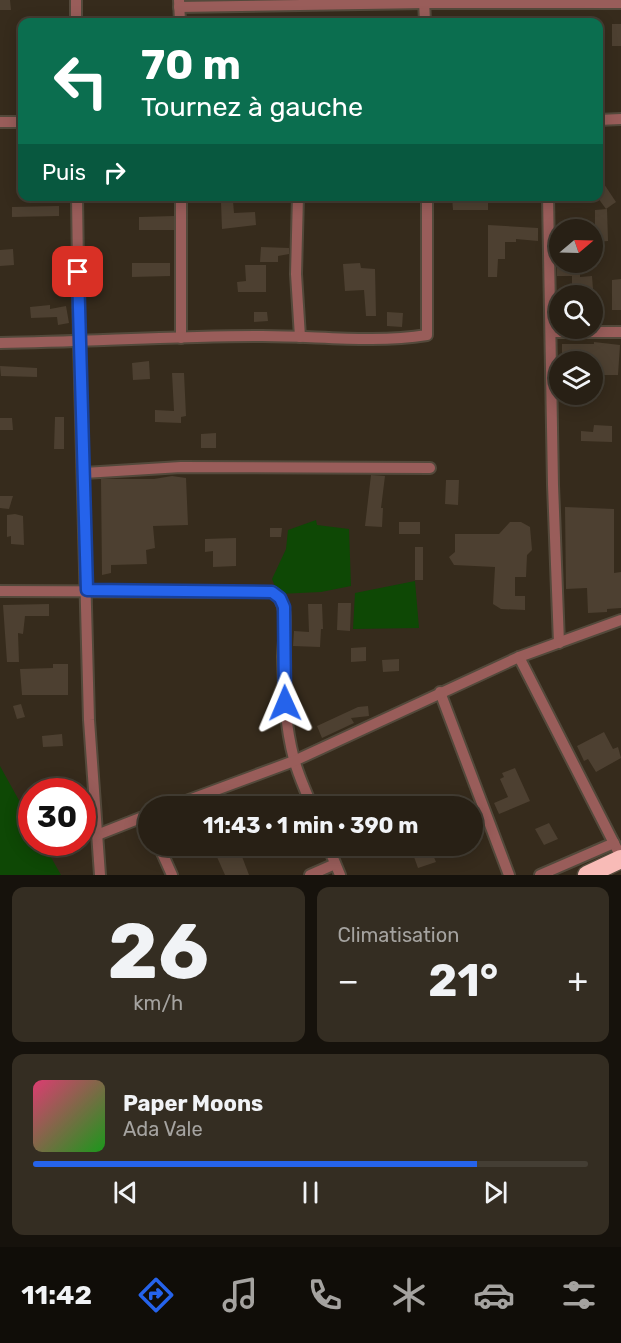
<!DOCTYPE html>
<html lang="fr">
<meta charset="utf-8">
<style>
body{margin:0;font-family:Rubik,sans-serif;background:#342d22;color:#f1f3f6;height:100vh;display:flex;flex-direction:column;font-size:22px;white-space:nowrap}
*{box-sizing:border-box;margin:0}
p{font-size:20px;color:#a5a3a0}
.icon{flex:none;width:33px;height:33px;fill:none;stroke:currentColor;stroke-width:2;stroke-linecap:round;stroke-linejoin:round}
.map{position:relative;height:875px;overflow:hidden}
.drawer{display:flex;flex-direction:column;gap:12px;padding:12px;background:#16120c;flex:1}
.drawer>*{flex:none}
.hud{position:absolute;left:18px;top:18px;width:585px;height:183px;border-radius:12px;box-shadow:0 3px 15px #0003,0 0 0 2px #443e34;background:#0b6e4f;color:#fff;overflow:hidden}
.needle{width:39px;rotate:71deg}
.fabs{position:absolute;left:549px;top:219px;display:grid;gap:12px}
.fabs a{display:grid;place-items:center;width:54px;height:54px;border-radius:50%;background:#282015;box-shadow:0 3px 15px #0003,0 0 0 2px #443e34;font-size:30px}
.speed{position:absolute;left:18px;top:778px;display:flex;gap:12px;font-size:30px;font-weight:700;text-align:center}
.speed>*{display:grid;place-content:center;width:78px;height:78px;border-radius:50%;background:#282015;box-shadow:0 3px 15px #0003,0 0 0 2px #443e34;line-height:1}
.speed .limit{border:9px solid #d22;background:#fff;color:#111}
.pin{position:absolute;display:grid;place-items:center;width:51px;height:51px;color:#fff;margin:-26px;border-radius:12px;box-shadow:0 3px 9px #0006}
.me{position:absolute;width:66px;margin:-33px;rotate:359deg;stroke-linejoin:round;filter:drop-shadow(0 0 4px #0008)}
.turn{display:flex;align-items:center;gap:21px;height:126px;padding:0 24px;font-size:27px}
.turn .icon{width:78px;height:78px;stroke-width:2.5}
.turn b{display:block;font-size:42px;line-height:51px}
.then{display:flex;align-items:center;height:57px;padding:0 24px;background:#0003;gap:12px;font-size:22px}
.big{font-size:45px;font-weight:700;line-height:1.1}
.drawer .widget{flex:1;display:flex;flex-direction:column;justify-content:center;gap:9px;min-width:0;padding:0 21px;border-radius:12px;background:#342d22}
.drawer .dial{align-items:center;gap:0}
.dial b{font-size:78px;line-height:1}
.song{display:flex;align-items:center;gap:18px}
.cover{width:72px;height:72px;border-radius:9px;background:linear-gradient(135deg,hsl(340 70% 55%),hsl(120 70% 35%))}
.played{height:6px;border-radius:3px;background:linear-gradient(90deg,#2563eb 80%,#443e34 80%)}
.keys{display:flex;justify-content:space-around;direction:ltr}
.heat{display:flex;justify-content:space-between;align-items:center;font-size:33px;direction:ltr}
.drawer .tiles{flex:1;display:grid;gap:12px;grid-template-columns:1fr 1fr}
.widget:last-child{grid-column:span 2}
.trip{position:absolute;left:138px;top:796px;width:345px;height:60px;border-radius:30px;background:#282015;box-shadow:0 3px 15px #0003,0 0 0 2px #443e34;font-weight:700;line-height:60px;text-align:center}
.dock{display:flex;height:96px;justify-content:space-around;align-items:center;background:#100d08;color:#a5a3a0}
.dock .icon{width:42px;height:42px}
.dock .selected{color:#2563eb}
.dock b{font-size:27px;color:#f1f3f6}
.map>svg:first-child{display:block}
</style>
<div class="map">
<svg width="621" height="875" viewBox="0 0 621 875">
<rect width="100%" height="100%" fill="#362b1c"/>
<g fill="#0e4805">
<polygon points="316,520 317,525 349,529 351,586 321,592 278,594 272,579 286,549 288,530"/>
<polygon points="415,581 419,628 353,629 355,593"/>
<polygon points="0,766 31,822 32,843 43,843 61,875 0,875"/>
</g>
<g fill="#4d4031">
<polygon points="0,0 10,0 11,10 0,10"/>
<rect x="612" y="24" width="9" height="22"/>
<polygon points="598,175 616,202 606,209 598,198"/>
<polygon points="452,196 488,196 488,210 453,210"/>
<polygon points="233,201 234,213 255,212 256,225 222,229 221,202"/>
<polygon points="59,206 59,216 12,217 12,207"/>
<polygon points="607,209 608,241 595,242 595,210"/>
<polygon points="174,216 174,230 139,230 139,217"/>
<polygon points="488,225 538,228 538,241 516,239 516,242 505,242 505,259 498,259 497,277 488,277"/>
<polygon points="261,247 289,248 289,254 278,256 278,262 260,262"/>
<polygon points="13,249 14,265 0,266 0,250"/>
<polygon points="557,262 580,262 580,277 592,276 593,289 588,289 588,293 585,293 585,296 572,296 572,276 557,276"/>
<polygon points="132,263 170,263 170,276 132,277"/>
<polygon points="360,263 361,268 375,269 376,316 366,316 364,290 345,291 343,264"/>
<polygon points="245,265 266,265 266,292 238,292 237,282 246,281"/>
<polygon points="621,279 621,310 612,310 612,280"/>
<polygon points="50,305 50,309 66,306 69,323 58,325 57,317 31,318 30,307"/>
<polygon points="254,312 267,312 268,321 254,322"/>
<polygon points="387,312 403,313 402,327 387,326"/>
<polygon points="594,342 620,345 618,375 592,375 592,362 562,362 562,344 594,344"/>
<polygon points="149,361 150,379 133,380 132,363"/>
<polygon points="0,366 37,368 37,377 1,376"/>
<polygon points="172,373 184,373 186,416 181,417 181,423 155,422 155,410 174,411"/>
<polygon points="55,417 64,417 64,449 54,449"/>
<polygon points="0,418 12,418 13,430 0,430"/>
<polygon points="594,425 612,426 612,442 581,441 581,431 593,432"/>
<polygon points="216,433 216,448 201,448 201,434"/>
<polygon points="371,475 385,476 381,508 383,508 382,527 365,526"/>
<polygon points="172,476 186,478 188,525 153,526 155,548 146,550 147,564 111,565 111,573 102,575 101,479 154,479"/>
<polygon points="446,480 459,480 458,505 445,504"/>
<polygon points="0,496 13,496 9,509 0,508"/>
<polygon points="565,507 614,509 614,573 621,572 621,608 607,609 607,612 588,613 587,588 566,589"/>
<polygon points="15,514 23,516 24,545 11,544 11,536 7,537 7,515"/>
<rect x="399" y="522" width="21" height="12"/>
<polygon points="510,522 521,522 530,527 532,550 527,555 526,577 515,577 515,596 525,596 525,610 501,609 493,604 495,567 454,565 449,557 455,552 455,534 499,534"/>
<polygon points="270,528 282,528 281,537 270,537"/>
<polygon points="236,538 236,566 213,567 213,551 205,552 205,539"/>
<rect x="415" y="547" width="8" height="33"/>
<polygon points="338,603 351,603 350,631 337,630"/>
<polygon points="49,604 49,616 25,616 23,634 18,633 19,662 7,662 3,605"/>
<polygon points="308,604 322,604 323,629 321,629 320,647 293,646 294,631 309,632"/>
<polygon points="366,647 366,661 351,662 351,648"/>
<polygon points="399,659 399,671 383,672 382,660"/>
<polygon points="53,664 68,664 68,695 22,695 20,669 53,668"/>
<polygon points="21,704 25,717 17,719 13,706"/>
<polygon points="368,706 369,716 351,718 354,723 322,738 317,726 358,707"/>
<polygon points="604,732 613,749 618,747 621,758 596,772 588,759 584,761 577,746"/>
<polygon points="62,734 63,746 43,747 42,736"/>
<polygon points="515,768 530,801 499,814 494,803 508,797 500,779 504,777 502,773"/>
<polygon points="549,823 558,839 544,845 535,829"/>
<polygon points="218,846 238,846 249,875 225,875 213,848"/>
<polygon points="410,846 454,846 433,855 436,862 418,868"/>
</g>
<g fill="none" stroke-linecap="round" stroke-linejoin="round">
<g stroke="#53493b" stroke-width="14">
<g id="street">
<polyline points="76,0 76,22"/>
<polyline points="179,0 180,22"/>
<polyline points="424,0 425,22"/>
<polyline points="179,7 424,3 621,3"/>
<polyline points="598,120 621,119"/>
<polyline points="0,122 22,122"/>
<polyline points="77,196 79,342 89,720 100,875"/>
<polyline points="298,196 296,274 300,337"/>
<polyline points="548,196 553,485 559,643"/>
<polyline points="551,332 621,332"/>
<polyline points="181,338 181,196"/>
<path d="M0,343C85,342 170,336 255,336C312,335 370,344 427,335V196"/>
<polyline points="84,473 181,467 430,468"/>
<path d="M0,591L272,592C292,602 283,638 283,657C284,691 285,726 294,759C298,775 306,791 312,807"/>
<polyline points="519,657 621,857"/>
<polyline points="440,692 509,875"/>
<polyline points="170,807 294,761 519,657 621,620"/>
<polyline points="97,835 148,815"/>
<polyline points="159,846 172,875"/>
<polyline points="328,846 340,875"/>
<polyline points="310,875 335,864"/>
<polyline points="540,875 614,843"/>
</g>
</g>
<g stroke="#53493b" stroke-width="21">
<polyline id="highway" points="587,875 621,859"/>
</g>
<use href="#street" stroke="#995d5a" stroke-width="10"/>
<use href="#highway" stroke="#f8bbb7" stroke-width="18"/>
</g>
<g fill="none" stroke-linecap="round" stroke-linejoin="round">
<g stroke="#184099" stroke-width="15">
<polyline id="route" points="78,272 87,590 272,592 280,598 284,607 285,703"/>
</g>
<use href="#route" stroke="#2563eb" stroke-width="10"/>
</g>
</svg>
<div class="fabs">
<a><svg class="needle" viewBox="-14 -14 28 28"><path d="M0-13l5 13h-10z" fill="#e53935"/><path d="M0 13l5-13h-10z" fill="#a5a3a0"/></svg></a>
<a><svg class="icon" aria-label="search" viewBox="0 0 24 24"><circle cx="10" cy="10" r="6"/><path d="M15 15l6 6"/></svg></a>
<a><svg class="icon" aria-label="layers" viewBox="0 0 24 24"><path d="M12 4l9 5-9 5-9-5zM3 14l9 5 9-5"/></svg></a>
</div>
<div class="speed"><div class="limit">30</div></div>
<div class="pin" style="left:78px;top:272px;background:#d93025"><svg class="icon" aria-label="arrive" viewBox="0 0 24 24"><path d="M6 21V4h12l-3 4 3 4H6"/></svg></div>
<svg class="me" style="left:285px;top:703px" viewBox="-20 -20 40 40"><path d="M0-17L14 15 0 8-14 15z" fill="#2563eb" stroke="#fff" stroke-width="4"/></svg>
<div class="trip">11:43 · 1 min · 390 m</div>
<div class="hud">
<div class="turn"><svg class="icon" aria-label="left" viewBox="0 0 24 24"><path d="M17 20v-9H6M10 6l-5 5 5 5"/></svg><div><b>70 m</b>Tournez à gauche</div></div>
<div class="then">Puis<svg class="icon" aria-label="right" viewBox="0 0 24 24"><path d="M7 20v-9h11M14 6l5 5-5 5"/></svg></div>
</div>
</div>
<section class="drawer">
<div class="tiles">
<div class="widget dial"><b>26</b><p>km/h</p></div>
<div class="widget"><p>Climatisation</p>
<div class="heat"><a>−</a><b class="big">21°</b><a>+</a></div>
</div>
<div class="widget">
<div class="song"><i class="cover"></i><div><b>Paper Moons</b><p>Ada Vale</p></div></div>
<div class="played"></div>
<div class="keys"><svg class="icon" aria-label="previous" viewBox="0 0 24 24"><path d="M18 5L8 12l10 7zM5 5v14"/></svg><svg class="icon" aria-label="pause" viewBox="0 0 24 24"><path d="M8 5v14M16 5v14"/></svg><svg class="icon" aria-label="next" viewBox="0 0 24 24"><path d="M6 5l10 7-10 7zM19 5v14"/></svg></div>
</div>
</div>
</section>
<nav class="dock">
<b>11:42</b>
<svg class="icon selected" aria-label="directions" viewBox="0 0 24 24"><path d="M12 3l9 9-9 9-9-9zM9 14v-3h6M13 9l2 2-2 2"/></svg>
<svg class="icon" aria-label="music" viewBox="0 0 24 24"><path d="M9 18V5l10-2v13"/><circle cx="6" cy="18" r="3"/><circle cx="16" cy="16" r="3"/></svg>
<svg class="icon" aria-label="phone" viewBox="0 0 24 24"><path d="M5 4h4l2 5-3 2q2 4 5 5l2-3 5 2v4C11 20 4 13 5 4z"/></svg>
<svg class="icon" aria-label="climate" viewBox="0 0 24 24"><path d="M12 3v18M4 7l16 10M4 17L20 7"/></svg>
<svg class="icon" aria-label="car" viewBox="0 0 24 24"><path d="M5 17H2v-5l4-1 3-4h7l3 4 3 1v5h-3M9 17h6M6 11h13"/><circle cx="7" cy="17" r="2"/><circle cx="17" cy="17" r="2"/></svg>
<svg class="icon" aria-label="filters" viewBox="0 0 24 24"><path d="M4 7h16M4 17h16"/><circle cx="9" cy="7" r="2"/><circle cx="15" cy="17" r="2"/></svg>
</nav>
